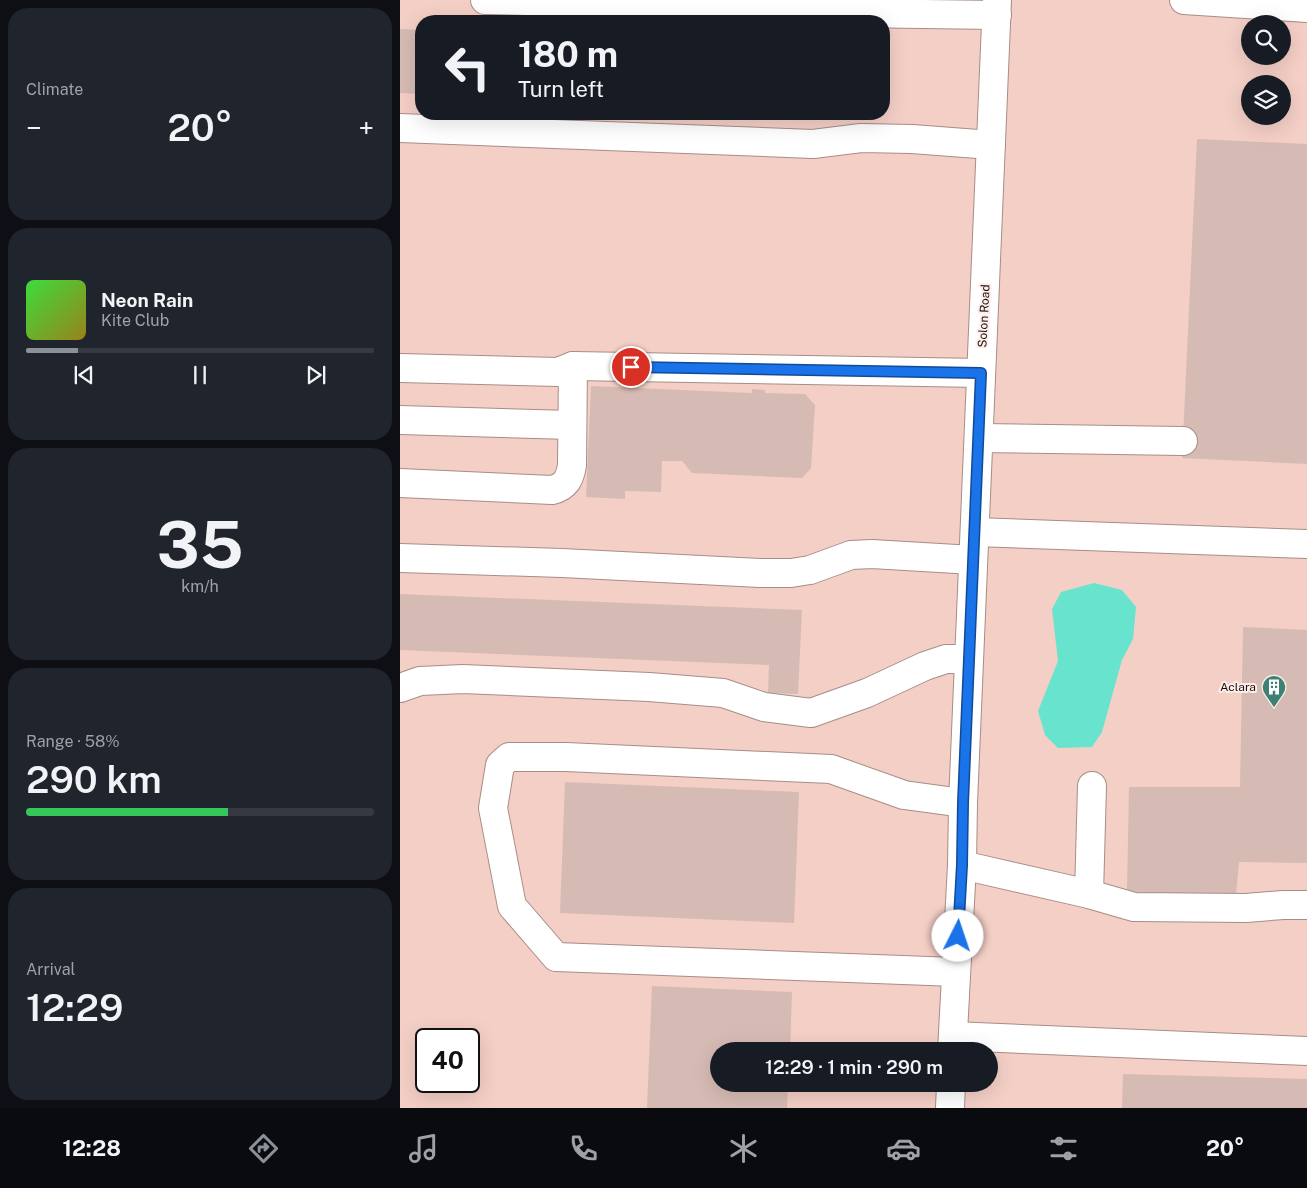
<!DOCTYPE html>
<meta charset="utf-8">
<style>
body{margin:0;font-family:"Public Sans",sans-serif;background:#20242c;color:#f1f3f6;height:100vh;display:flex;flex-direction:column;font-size:19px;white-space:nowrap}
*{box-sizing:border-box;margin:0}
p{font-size:16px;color:#9ea1a6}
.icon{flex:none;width:28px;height:28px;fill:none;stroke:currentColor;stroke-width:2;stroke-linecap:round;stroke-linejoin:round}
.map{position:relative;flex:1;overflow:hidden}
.side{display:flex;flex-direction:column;gap:8px;padding:8px;background:#0d0f14;width:400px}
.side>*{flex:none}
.top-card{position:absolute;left:15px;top:15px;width:475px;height:105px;border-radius:20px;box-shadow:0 5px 20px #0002;background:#171b24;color:#f1f3f6;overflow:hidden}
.controls{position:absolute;left:841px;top:15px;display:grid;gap:10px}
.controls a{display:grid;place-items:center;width:50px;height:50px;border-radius:50%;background:#171b24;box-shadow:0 5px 20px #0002;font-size:25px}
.speed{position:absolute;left:15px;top:1028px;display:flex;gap:10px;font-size:25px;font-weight:700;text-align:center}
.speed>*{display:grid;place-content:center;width:65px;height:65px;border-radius:50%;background:#171b24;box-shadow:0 5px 20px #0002;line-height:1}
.speed .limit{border:2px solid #111;border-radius:8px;background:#fff;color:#111}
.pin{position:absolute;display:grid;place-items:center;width:42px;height:42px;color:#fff;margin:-21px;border:2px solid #fff;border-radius:50%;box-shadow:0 1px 5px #0007}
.me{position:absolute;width:55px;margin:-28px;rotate:4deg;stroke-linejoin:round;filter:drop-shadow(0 0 4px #0008)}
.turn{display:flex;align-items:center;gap:18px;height:105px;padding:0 20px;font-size:22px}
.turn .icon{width:65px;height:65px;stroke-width:2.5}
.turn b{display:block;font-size:35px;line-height:42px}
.big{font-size:38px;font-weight:600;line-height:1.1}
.side .card{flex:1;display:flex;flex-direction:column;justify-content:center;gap:8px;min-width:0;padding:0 18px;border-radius:20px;background:#20242c}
.side .dial{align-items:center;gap:0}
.dial b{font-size:65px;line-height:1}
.song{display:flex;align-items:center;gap:15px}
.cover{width:60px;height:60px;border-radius:8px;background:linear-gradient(135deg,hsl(120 70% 55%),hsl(50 70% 35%))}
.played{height:5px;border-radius:2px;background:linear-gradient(90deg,#8c9099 15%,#363941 15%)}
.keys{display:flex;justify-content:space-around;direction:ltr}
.heat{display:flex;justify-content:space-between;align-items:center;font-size:28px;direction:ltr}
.charge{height:8px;border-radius:4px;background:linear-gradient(90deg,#34c759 58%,#363941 0)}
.trip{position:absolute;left:310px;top:1042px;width:288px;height:50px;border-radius:25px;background:#171b24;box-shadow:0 5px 20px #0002;font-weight:600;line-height:50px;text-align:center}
.menu{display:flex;height:80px;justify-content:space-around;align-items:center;background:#090b0e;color:#9ea1a6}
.menu .icon{width:35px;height:35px}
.menu .current{color:#8c9099}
.menu b{font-size:22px;color:#f1f3f6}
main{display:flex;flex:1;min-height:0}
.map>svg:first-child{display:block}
</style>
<main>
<section class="side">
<div class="card"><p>Climate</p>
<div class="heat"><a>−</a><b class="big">20°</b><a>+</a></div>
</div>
<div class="card">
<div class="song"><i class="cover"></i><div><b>Neon Rain</b><p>Kite Club</p></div></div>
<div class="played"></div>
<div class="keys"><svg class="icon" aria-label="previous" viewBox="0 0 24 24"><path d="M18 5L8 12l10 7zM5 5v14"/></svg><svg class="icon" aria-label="pause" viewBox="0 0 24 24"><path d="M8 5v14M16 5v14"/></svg><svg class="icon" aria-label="next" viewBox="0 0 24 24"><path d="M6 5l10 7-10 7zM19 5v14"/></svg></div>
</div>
<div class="card dial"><b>35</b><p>km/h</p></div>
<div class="card"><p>Range · 58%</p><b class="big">290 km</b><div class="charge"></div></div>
<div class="card"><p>Arrival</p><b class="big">12:29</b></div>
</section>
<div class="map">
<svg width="907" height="1108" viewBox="0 0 907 1108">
<rect width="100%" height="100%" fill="#f9ddd6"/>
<path fill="#f4cfc6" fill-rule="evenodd" d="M0,0H907V1108H0ZM21,21H484V114H21ZM850,24H882V56H850ZM850,84H882V116H850ZM26,1039H69V1081H26ZM319,1051H589V1084H319Z"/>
<polygon fill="#68e4ce" points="694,583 722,590 736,607 733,639 722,660 702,732 692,747 658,748 645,735 638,711 658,661 652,609 661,592"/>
<g fill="#d6bbb4">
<polygon points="0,29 21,30 21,94 0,93"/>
<polygon points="797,139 907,144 907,464 782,458"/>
<polygon points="191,386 352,393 352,389 365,390 365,393 405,394 415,405 411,468 402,478 292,473 282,461 262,461 261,492 225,491 225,499 186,497"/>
<polygon points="0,594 402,610 398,694 368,693 369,665 0,650"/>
<polygon points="843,627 907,630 907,863 839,862 836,895 727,892 729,787 840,787"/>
<polygon points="165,782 399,792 394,923 160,913"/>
<polygon points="252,986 392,992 390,1051 319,1051 319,1084 388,1084 387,1108 247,1108"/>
<polygon points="723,1074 907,1079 907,1108 722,1108"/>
</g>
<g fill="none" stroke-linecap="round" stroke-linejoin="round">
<g stroke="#a78d87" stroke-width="30">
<g id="minor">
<polyline points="85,0 291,5 448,13 597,15"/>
<polyline points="784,0 907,8"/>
<polyline points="0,128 413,144 461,138 512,139 591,145"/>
<polyline points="0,368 158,372 173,366 581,373"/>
<polyline points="0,420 172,425"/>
<polyline points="579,438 783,441"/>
<path d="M0,483L152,490C166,487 170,478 172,465L173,366"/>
<polyline points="575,532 907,544"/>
<polyline points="0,558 162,563 360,573 391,573 410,570 451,555 472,554 573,560"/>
<polyline points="0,688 20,681 63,679 249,687 323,693 364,707 411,713 467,693 525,666 546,659 569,659"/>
<polyline points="562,865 689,894 734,907 846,908 883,905 907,905"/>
<polyline points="689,894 692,786"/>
<polyline points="556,972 156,957 112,906 93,808 100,765 109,757 166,757 431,769 504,795 563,803"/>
<polyline points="553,1036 907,1051"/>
<polyline points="552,1051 562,865 563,803 597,0"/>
<polyline points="550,1108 551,1084"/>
</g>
</g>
<use href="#minor" stroke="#fff" stroke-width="28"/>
</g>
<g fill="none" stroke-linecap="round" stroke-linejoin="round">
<g stroke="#114b97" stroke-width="12">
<polyline id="route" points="231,367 581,373 563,803 562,865 558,936"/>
</g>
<use href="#route" stroke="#1a73e8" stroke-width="9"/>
</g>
<defs>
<g id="building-pin" transform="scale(1.25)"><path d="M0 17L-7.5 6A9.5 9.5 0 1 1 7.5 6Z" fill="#3d8175" stroke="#feede9"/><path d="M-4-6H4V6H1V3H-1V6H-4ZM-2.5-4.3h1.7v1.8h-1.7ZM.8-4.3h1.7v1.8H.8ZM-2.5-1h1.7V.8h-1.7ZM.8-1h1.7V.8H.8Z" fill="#fff"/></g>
</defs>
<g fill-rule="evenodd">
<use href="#building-pin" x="874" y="687"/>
</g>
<g text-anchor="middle" stroke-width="4" stroke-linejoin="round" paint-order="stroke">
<g font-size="12" fill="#19100e" stroke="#feede9">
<text transform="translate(584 316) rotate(-87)" y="4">Solon Road</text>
</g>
<g font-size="12" fill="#19100e" stroke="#feede9" text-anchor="end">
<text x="856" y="691">Aclara</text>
</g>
</g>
</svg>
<div class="controls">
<a><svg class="icon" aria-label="search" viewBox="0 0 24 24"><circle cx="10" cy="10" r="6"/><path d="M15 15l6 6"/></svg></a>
<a><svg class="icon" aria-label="layers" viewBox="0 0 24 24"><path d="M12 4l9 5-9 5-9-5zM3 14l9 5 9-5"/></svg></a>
</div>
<div class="speed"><div class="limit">40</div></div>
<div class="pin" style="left:231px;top:367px;background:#d93025"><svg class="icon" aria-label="arrive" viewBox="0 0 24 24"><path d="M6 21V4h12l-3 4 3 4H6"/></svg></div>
<svg class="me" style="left:558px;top:936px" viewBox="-20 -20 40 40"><circle r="19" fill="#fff"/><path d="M0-13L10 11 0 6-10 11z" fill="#1a73e8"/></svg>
<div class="trip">12:29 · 1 min · 290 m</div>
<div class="top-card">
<div class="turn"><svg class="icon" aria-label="left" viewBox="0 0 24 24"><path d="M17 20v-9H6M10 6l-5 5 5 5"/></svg><div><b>180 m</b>Turn left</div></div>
</div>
</div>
</main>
<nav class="menu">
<b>12:28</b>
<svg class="icon current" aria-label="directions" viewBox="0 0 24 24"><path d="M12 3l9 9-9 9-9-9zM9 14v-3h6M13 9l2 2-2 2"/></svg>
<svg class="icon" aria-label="music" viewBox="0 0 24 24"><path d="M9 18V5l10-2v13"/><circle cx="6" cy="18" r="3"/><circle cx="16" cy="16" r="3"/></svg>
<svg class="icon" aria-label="phone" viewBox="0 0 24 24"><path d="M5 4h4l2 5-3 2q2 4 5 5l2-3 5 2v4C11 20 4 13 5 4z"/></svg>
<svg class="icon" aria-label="climate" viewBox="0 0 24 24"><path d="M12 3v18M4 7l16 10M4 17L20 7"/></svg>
<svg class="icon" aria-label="car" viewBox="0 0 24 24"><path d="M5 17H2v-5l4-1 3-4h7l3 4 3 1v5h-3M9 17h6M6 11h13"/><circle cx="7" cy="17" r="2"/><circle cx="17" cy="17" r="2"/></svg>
<svg class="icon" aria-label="filters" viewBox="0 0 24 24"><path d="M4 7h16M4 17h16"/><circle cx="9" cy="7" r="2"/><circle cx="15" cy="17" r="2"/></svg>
<b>20°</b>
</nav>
